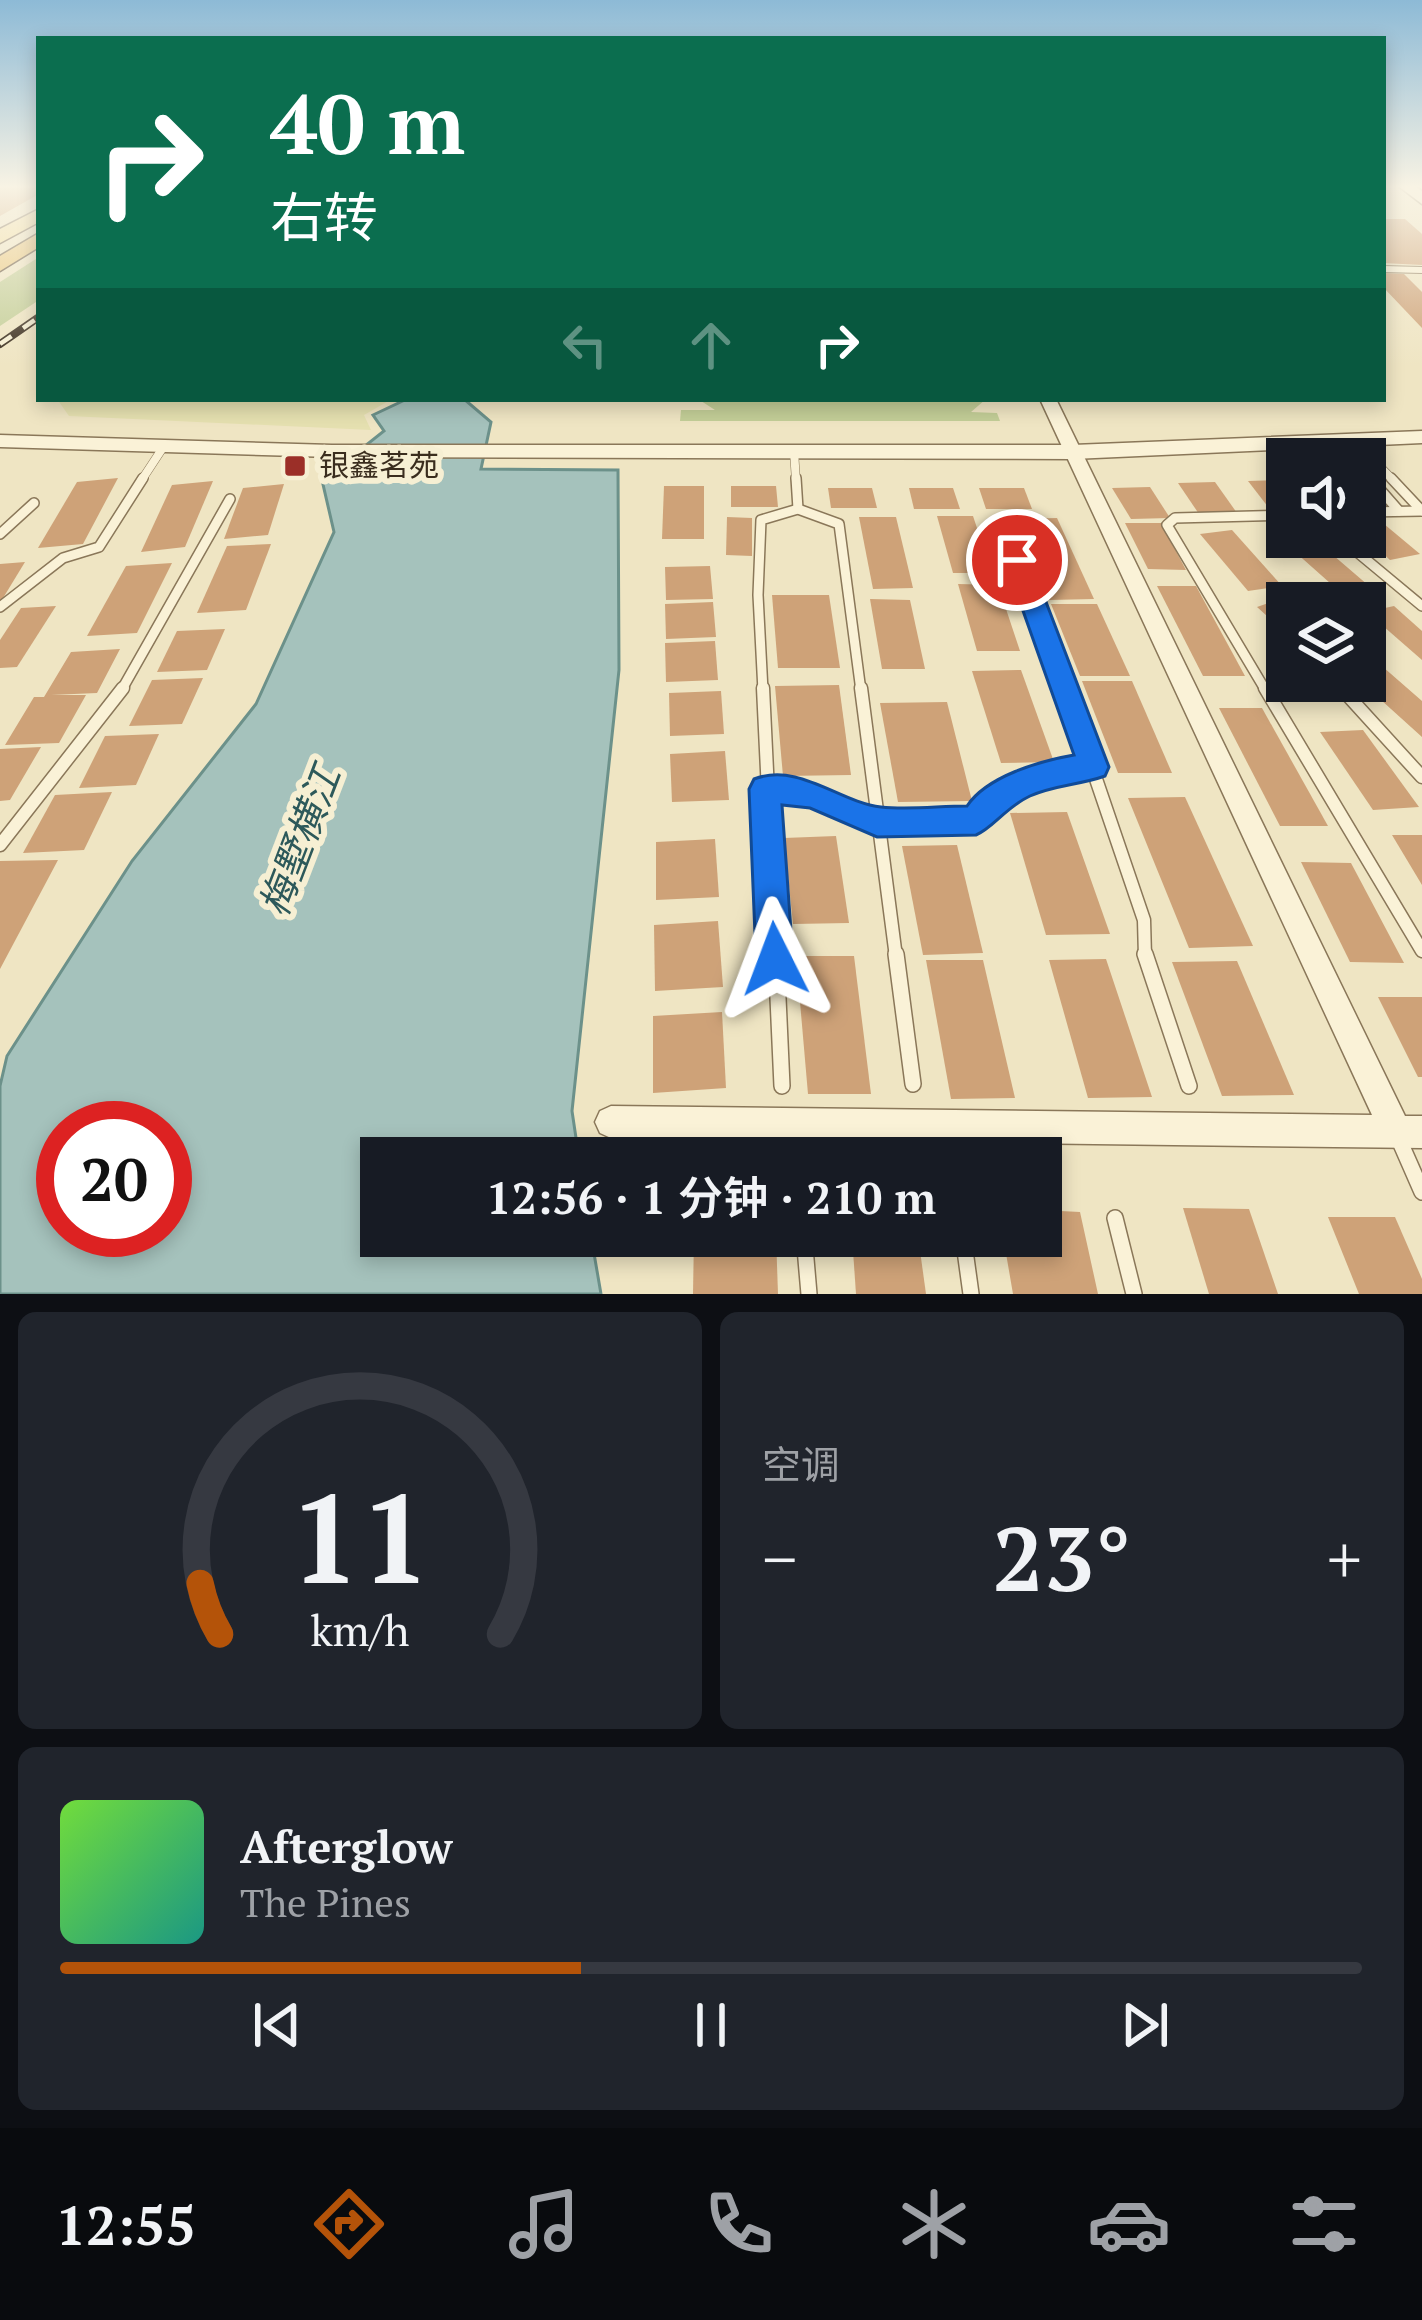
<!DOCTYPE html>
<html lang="zh">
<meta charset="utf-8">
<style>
body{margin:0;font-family:"PT Serif","Noto Sans SC",serif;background:#20242c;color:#f1f3f6;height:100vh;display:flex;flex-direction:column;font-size:45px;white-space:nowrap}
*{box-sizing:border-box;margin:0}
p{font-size:39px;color:#9ea1a6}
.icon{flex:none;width:66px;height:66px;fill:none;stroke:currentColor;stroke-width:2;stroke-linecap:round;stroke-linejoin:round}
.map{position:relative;height:1294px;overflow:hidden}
.side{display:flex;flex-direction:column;gap:18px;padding:18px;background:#0d0f14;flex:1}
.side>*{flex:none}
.top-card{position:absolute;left:36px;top:36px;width:1350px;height:366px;border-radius:0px;box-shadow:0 6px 18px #0003;background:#0b6e4f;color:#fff;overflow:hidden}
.buttons{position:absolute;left:1266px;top:438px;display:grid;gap:24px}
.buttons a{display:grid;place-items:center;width:120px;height:120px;border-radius:0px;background:#171b24;box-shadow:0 6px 18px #0003;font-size:60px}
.speed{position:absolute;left:36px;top:1101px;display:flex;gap:24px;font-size:60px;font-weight:700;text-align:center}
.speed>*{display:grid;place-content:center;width:156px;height:156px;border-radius:50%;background:#171b24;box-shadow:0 6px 18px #0003;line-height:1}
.speed .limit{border:18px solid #d22;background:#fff;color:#111}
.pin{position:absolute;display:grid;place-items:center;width:102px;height:102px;color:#fff;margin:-51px;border:6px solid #fff;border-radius:50%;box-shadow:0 3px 12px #0007}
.me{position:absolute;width:132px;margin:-66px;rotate:357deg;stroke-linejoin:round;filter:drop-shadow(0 0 9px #0008)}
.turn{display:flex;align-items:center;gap:42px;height:252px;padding:0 36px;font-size:54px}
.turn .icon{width:156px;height:156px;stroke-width:2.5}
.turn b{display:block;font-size:84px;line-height:102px}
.lanes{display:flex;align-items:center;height:114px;padding:0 36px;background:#0003;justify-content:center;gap:60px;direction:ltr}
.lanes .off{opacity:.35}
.big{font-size:90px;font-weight:600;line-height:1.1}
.side .widget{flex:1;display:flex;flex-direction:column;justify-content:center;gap:18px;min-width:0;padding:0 42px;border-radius:18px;background:#20242c}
.side .dial{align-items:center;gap:0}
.dial svg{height:312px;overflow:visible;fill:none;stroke:#363941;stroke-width:7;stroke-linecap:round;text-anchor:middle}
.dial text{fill:#f1f3f6;stroke:none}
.song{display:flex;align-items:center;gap:36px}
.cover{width:144px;height:144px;border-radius:18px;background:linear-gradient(135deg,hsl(100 70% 55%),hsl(170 70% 35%))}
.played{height:12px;border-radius:6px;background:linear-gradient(90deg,#b45309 40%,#363941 40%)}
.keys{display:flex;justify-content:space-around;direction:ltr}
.heat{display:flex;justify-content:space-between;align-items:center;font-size:66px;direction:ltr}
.side .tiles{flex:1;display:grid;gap:18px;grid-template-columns:1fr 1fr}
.widget:last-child{grid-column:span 2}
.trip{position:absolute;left:360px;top:1137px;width:702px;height:120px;border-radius:0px;background:#171b24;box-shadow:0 6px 18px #0003;font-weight:600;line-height:120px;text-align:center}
.menu{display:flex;height:192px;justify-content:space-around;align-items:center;background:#090b0e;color:#9ea1a6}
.menu .icon{width:84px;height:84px}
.menu .selected{color:#b45309}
.menu b{font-size:54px;color:#f1f3f6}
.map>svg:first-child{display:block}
</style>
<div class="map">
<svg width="1422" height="1294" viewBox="0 0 1422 1294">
<rect width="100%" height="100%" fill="#efe5c3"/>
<polygon fill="#e5e0b0" points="57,399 392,399 364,415 371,430 69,416"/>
<g fill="#c3ce97">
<polygon points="39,257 39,300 0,326 0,282"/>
<polygon points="698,399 986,399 971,412 997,413 1000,421 680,421 681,410 715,410"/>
</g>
<path fill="#a5c2bc" stroke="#6c918a" stroke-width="3" fill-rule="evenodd" d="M407,399H464L491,422L481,469L618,470L619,670L572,1111L579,1158H381V1236H591L601,1294H0V1086L7,1056L132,861L256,704L334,532L322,480L384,431L373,415ZM63,1128H165V1230H63Z"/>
<g fill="#cea278">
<polygon points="0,185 39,185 39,194 0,216"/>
<polygon points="1383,219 1405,219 1422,234 1422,265 1383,263"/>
<polygon points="1383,273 1404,274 1422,292 1422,328 1383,287"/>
<polygon points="118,478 83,544 38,548 77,482"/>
<polygon points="1285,480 1287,511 1272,512 1248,481"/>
<polygon points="213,481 185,547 141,552 172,485"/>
<polygon points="1215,482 1237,513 1199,514 1178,483"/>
<polygon points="284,484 268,535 224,539 243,488"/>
<polygon points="664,486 704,486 704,539 662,539"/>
<polygon points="731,486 776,486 778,507 731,507"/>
<polygon points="1150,487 1170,518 1131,519 1112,488"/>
<polygon points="828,488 872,488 877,508 831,508"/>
<polygon points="909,488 953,488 960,509 914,509"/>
<polygon points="979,488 1024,488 1032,509 986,509"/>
<polygon points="937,516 973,516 992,573 953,573"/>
<polygon points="727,517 752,518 752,556 726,555"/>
<polygon points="859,517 896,517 913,588 873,589"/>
<polygon points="1057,518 1094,599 1049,600 1016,519"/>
<polygon points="1378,519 1420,554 1390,560 1365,537 1365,521"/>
<polygon points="1287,522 1287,537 1312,537 1376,592 1348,599 1267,527"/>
<polygon points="1125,523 1161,523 1186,570 1148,569"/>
<polygon points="1232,530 1282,586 1248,591 1200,534"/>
<polygon points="271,544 246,610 197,613 227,546"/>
<polygon points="25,562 0,603 0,564"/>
<polygon points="172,563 137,633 87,636 126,566"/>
<polygon points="710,566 713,599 666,600 665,567"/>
<polygon points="958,584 998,585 1020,651 977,651"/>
<polygon points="1157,586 1196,586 1245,676 1203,676"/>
<polygon points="772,595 829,595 840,668 778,668"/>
<polygon points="1289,596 1297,603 1287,603 1287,634 1257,607"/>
<polygon points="870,599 910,600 925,669 882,669"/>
<polygon points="713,602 716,637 666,639 665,604"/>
<polygon points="1051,604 1097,604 1130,676 1080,676"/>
<polygon points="56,606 17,667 0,668 0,640 21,608"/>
<polygon points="1394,606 1422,631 1422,660 1367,612"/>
<polygon points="225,629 207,670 157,672 177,631"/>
<polygon points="715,641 718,680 666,682 665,643"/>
<polygon points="120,649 97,693 51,695 86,695 59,743 5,745 34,697 44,697 71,652"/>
<polygon points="1375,660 1422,701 1422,737 1360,681 1365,681 1365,664"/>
<polygon points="1021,670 1054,762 1001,763 972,671"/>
<polygon points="203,678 182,724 129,726 152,680"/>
<polygon points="1082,681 1132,681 1172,773 1118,773"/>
<polygon points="839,685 851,775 783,776 775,686"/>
<polygon points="721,691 724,734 670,736 669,693"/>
<polygon points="947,702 972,801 898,802 880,703"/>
<polygon points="1219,708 1262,708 1328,826 1280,826"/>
<polygon points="1363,730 1419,807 1373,810 1320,732"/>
<polygon points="159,734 136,785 79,788 105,736"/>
<polygon points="41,747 10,800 0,801 0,749"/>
<polygon points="725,751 729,800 672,802 670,754"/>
<polygon points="112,792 84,850 23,853 55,795"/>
<polygon points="1185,797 1253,946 1189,948 1128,798"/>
<polygon points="1067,812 1110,934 1046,935 1010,813"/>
<polygon points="1392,835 1422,835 1422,885"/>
<polygon points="836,836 849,923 793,924 784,838"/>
<polygon points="715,839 719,897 656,900 656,842"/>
<polygon points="957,845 983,953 923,955 902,846"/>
<polygon points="58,860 0,969 0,861"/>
<polygon points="1301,862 1351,863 1404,963 1350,962"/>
<polygon points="718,921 723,987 655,991 654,925"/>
<polygon points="796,956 854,956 871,1094 808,1094"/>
<polygon points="1106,959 1152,1097 1088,1098 1049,960"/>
<polygon points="926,960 983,960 1015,1098 951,1099"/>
<polygon points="1237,961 1294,1095 1222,1096 1172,962"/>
<polygon points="1378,997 1422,997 1422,1077 1418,1077"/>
<polygon points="722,1012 726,1088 653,1093 653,1016"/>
<polygon points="1183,1208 1249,1209 1278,1294 1209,1294"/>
<polygon points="1041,1210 1080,1212 1098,1294 1013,1294 1003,1236 1041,1236"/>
<polygon points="1328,1217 1395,1217 1422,1279 1422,1294 1359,1294"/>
<polygon points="694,1236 776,1236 778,1294 693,1294"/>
<polygon points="852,1236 918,1236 926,1294 856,1294"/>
</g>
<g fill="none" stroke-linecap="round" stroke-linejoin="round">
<g stroke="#8a7759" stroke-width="8">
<polyline id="service-far4" points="1383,269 1422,270"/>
</g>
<g stroke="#8a7759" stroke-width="9">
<g id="service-far3">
<polyline points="1354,440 1394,481"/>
<polyline points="1335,441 1352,459"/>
<polyline points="794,451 796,481"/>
<polyline points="1365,473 1372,481"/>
<polyline points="141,481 164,446"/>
</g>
</g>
<g stroke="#8a7759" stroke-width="12">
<g id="service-far2">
<polyline points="796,478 798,509"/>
<polyline points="1370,478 1399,511"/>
<polyline points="1391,478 1422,511"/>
<polyline points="1365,512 1422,511"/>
<polyline points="1002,519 1066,691"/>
<polyline points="0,534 34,503"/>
<polyline points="1339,537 1422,606"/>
<polyline points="0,607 63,558 99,547 143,478"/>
<polyline points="121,691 230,499"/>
<polyline points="763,691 758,595 761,520 798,509 839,524 861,691"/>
<polyline points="1266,691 1167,525 1175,518 1287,515"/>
</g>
</g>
<g stroke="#8a7759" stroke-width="15">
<g id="service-far1">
<polyline points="763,688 776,957"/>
<polyline points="861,688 896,957"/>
<polyline points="1065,688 1144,920 1145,957"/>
<polyline points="1265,688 1422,951"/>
<polyline points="1341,688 1422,777"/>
<path d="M765,789L812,795L876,822L976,820C1005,783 1049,772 1094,767"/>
<polyline points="0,845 123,688"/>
</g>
</g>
<g stroke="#8a7759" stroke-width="18">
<g id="service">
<polyline points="776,954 782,1086"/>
<polyline points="896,954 913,1084"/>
<polyline points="1145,954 1189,1086"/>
<polyline points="1397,1135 1422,1192"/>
<polyline points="1115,1218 1134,1294"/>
<polyline points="804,1236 809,1294"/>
<polyline points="963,1236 971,1294"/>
</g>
</g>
<g stroke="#8a7759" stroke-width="3">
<polygon id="minor" points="1040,399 1056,399 1405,1116 1422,1116 1422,1148 611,1138 600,1133 595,1122 600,1111 611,1106 1372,1115"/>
</g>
<g stroke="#8a7759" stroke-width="3">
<polygon id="tertiary" points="1422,431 1422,443 1073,459 332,457 0,447 0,435 332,445 1073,445"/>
</g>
<g stroke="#6c583d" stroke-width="3">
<polygon id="secondary" points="1397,185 1414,185 1422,191 1422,204"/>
</g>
<g stroke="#58442e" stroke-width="3">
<polygon id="primary" points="39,209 39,222 0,243 0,229"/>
</g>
<g stroke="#58442e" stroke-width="3">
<polygon id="trunk" points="39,233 39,247 0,271 0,256"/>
</g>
<use href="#service-far4" stroke="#faf2d7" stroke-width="6"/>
<use href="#service-far3" stroke="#faf2d7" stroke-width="8"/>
<use href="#service-far2" stroke="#faf2d7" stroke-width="9"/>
<use href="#service-far1" stroke="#faf2d7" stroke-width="12"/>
<use href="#service" stroke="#faf2d7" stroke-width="15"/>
<use href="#minor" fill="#faf2d7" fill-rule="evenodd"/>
<use href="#tertiary" fill="#faf2d7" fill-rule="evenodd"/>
<use href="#secondary" fill="#faf2d7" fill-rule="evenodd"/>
<use href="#primary" fill="#f3de9a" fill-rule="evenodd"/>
<use href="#trunk" fill="#eac576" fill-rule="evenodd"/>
<g stroke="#3a2d1e" stroke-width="8">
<polyline id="rail" points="0,344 39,317"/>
</g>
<use href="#rail" stroke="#f6efd3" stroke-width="4.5" stroke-dasharray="14" stroke-linecap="butt"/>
</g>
<linearGradient id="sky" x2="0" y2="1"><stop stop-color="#8dbad6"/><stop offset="0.51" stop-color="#f8f3e4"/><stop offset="1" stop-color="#f8f3e4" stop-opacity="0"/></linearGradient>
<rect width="1422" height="366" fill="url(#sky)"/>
<path fill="#1a73e8" stroke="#114b97" stroke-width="3" d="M1017,552L1030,560L1109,767L1105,776C1080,785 1054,785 1030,796C1006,807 992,829 976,835L877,837L810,808L782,805L793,959L787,972L775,977L762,972L756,959L749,789L754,779C799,762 839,802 881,807C909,810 939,806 967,806C987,776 1040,761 1074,755L1005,560Z"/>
<rect fill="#9b2f28" stroke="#f6efd3" stroke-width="4.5" x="283" y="454" width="24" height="24" rx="6"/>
<g text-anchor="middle" stroke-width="12" stroke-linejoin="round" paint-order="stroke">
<g font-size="30" fill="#3a2d1e" stroke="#f6efd3" text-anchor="start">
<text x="319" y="476">银鑫茗苑</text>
</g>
<g font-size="39" font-style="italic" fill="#2d595a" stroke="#f6efd3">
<text transform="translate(300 841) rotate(-69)" y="14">梅墅横江</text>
</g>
</g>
</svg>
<div class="buttons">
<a><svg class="icon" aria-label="sound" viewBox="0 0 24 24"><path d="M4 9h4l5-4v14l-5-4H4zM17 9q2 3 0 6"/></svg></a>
<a><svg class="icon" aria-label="layers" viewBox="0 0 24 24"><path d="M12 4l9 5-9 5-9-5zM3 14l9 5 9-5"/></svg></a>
</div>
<div class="speed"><div class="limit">20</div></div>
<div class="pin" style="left:1017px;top:560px;background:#d93025"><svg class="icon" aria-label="arrive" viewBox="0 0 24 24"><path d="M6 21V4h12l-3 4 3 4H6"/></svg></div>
<svg class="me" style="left:775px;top:959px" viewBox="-20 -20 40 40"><path d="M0-17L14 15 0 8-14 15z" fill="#1a73e8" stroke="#fff" stroke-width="4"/></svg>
<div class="trip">12:56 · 1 分钟 · 210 m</div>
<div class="top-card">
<div class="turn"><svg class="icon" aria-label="right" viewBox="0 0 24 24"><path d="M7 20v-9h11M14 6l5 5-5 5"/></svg><div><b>40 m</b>右转</div></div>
<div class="lanes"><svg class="icon off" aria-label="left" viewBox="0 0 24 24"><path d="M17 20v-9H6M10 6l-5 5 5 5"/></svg><svg class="icon off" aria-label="ahead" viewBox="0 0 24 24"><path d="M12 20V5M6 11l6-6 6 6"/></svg><svg class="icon" aria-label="right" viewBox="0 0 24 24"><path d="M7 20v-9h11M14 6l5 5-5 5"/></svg></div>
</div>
</div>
<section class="side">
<div class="tiles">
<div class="widget dial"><svg viewBox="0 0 100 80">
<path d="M14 69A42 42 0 1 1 86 69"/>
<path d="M14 69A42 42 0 0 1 9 56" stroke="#b45309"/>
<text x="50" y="56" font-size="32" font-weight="700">11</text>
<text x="50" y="72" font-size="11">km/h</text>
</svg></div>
<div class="widget"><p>空调</p>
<div class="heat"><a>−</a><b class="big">23°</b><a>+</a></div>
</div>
<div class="widget">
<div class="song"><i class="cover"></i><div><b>Afterglow</b><p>The Pines</p></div></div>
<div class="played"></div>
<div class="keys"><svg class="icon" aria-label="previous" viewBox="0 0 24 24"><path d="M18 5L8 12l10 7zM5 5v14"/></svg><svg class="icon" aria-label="pause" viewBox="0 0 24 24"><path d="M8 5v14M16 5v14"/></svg><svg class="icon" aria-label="next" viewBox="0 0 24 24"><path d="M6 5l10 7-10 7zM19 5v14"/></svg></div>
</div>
</div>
</section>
<nav class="menu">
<b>12:55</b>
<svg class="icon selected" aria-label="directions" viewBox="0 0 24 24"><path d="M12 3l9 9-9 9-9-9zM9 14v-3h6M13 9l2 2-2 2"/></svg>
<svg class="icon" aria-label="music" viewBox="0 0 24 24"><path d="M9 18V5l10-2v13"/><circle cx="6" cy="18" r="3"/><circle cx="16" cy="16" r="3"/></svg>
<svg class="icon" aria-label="phone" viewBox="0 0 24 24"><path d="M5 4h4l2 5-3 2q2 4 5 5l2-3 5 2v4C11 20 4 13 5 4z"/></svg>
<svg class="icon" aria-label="climate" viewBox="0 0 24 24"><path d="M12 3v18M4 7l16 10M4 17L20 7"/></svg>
<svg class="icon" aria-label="car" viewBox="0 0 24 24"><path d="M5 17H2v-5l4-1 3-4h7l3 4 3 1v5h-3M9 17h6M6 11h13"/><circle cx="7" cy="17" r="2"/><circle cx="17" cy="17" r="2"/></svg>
<svg class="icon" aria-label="filters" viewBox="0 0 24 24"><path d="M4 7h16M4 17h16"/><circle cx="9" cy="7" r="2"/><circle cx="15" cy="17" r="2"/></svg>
</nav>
